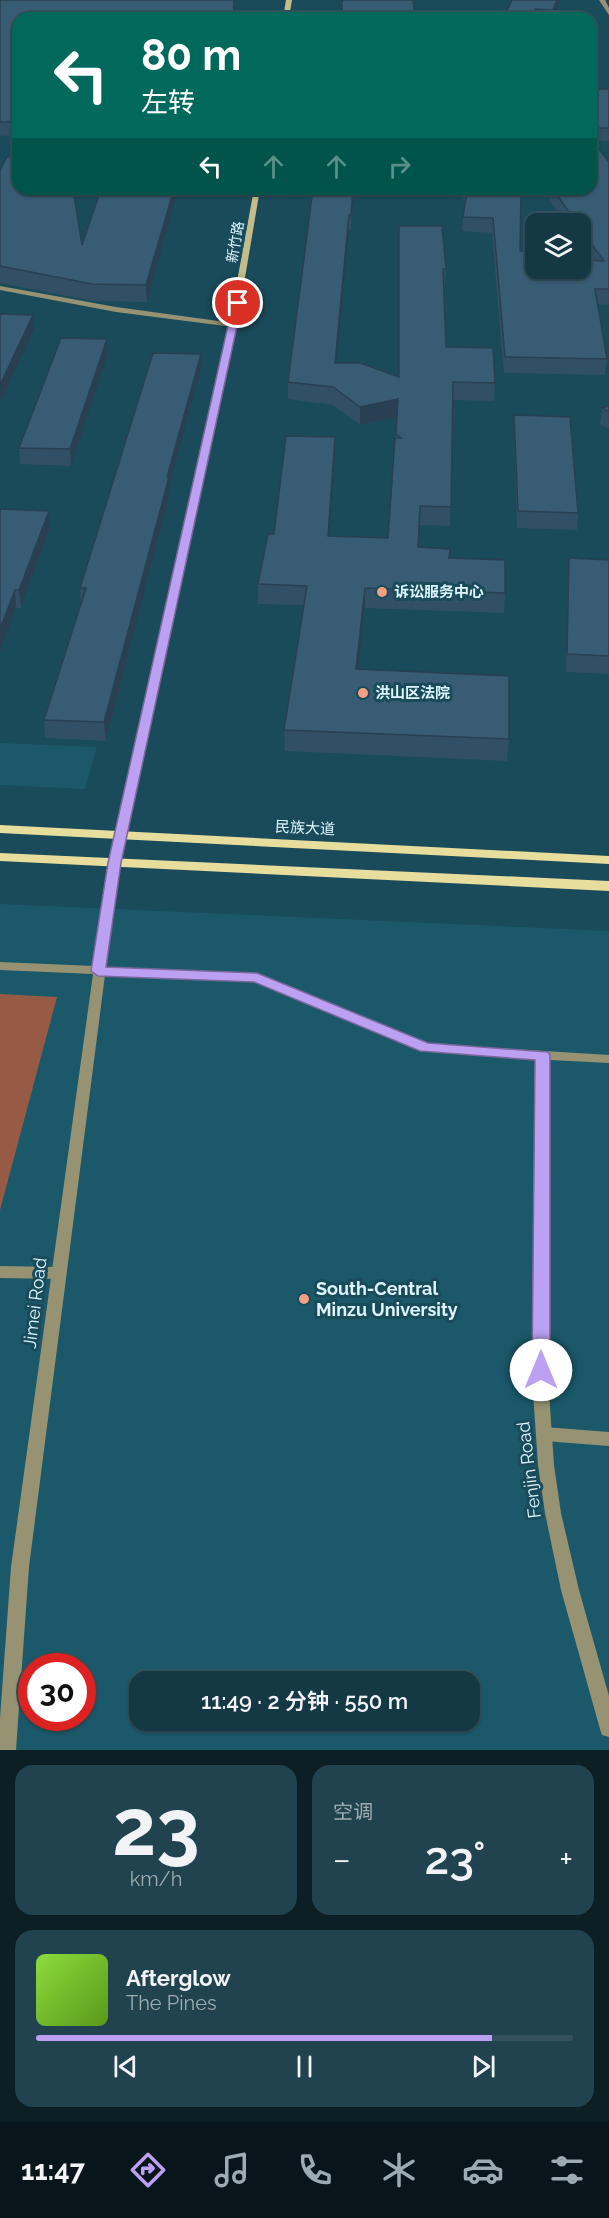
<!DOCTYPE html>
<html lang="zh">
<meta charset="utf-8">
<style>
body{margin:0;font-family:Raleway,"Noto Sans SC",sans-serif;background:#21434f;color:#f1f3f6;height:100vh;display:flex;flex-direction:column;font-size:22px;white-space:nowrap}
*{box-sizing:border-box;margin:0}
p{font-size:20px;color:#9dacb2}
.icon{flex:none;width:33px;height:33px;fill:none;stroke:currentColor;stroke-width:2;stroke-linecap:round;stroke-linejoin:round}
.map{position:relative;height:1750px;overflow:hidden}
.sheet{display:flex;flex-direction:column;gap:15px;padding:15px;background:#0b1f25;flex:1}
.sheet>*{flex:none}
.guide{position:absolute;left:12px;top:12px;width:585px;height:183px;border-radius:18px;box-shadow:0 2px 4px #0004,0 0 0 2px #33525d;background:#00695c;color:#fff;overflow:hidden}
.controls{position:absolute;left:525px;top:213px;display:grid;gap:12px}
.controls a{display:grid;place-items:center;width:66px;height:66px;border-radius:12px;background:#143844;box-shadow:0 2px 4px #0004,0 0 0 2px #33525d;font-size:30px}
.speed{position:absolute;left:18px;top:1653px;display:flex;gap:12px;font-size:30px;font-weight:700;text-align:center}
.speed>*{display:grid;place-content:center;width:78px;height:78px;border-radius:50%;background:#143844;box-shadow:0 2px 4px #0004,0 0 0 2px #33525d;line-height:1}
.speed .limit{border:9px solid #d22;background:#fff;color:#111}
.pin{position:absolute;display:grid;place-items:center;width:51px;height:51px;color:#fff;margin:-26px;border:3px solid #fff;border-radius:50%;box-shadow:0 2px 6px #0007}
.me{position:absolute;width:66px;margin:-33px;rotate:0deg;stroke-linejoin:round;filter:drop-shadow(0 0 4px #0008)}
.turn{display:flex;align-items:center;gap:21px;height:126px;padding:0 30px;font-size:27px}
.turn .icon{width:78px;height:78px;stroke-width:2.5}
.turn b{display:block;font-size:42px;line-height:51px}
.lanes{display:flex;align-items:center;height:57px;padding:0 30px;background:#0003;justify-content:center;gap:30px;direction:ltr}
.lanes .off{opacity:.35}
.big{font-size:45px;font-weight:600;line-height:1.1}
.sheet .widget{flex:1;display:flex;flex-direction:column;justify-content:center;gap:9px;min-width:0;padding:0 21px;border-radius:18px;background:#21434f}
.sheet .dial{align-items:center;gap:0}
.dial b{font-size:78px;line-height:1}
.song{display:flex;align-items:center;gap:18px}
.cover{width:72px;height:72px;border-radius:9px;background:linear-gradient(135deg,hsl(90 70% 55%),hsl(90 70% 35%))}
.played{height:6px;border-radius:3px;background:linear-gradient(90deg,#bca0f2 85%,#33525d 85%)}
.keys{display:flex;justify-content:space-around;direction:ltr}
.heat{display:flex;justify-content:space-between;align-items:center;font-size:33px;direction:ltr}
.sheet .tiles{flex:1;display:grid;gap:15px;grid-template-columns:1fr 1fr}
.widget:last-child{grid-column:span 2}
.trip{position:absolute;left:129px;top:1671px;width:351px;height:60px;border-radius:18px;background:#143844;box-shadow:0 2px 4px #0004,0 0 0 2px #33525d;font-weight:600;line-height:60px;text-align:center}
.tab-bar{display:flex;height:96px;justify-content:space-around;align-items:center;background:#08161b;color:#9dacb2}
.tab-bar .icon{width:42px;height:42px}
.tab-bar .on{color:#bca0f2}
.tab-bar b{font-size:27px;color:#f1f3f6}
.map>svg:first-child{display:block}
</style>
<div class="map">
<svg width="609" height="1750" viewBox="0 0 609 1750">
<rect width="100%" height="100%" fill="#1a4b5a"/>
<g fill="#1b596a" fill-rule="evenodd">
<polygon points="0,743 97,747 85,789 0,785"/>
<path d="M0,904L609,931V1750H0ZM32,1666H82V1718H32ZM140,1682H470V1720H140Z"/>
</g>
<polygon fill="#975b45" points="0,994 57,997 0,1210"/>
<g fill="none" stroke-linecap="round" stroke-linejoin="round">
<g fill="#969272" fill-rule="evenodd">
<polygon points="0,1266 58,1267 63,1269 66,1273 63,1277 58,1279 0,1278"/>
<polygon points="544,1427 609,1432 609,1446 544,1441 538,1439 536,1434 538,1429"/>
</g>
<g fill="#969272" fill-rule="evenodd">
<polygon points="599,0 605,0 609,8 609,15"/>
<polygon points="0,286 116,307 233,323 237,325 233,327 116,312 0,290"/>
<polygon points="114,859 120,863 106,967 257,974 428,1044 609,1055 609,1063 550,1060 549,1392 554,1465 561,1513 579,1590 609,1696 609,1737 602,1735 600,1729 561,1590 545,1513 538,1465 533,1392 536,1059 421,1051 255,982 105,975 29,1567 16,1750 0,1750 0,1718 11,1567 93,974 0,970 0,962 94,966 108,863"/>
</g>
<g fill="#c4bd8b" fill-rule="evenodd">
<polygon points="286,0 292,0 289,18 283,18"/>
<polygon points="254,189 260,189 237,325 120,863 114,867 108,863 229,325"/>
</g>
<g fill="#e7de9d" fill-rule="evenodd">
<polygon points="0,825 609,856 609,864 0,833"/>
<polygon points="0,853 609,881 609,891 0,861"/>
</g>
</g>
<g fill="#314f65">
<polygon points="0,0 236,0 234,18 18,18 18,135 0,136"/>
<polygon points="512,0 560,0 554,18 506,18 506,13"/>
<polygon points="591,89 609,89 609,141 593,141 609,162 609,305 597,304 607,359 605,375 504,373 492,233 462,231 463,217 465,202 458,189 521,189 520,251 536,268 592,260 580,244 580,224 566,224 542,189 591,189"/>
<polygon points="0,170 82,245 101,189 202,189 201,196 177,195 147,302 93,301 0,283"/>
<polygon points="354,189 351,230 349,230 336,363 399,377 399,242 446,269 445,286 444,286 446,347 495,383 494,401 453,400 450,526 419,525 418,547 449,558 505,593 504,613 365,608 358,670 509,739 507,761 285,751 284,730 304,605 258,604 258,584 274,534 335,455 329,536 388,538 397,417 360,425 333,405 288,399 288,382"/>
<polygon points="107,339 108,355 71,466 20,464 19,448"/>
<polygon points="201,369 169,487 170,493 106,741 45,738 44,720 81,604 80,588"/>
<polygon points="609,406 609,429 600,424 602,408"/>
<polygon points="514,415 578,513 577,530 517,528 514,431"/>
<polygon points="0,509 49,511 50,528 21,608 16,608"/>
<polygon points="569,558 609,560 609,674 566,672 568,575"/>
</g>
<g fill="#284052">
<polygon points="234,0 236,0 234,18 233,18"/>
<polygon points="557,0 560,0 554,18 553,18 553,10"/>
<polygon points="174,189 177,189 177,195 147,302 146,285"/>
<polygon points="353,189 354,189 351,230 351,215"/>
<polygon points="349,215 349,230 335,380 335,363"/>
<polygon points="33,315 34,330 0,403 0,385"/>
<polygon points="107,339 108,355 71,466 70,449"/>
<polygon points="201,354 201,369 169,487 170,493 106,741 104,722 167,477"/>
<polygon points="398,399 398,417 360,425 360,407"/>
<polygon points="335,437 335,455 328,555 328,536"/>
<polygon points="49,511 50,528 21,608 19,590"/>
<polygon points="365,588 365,608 356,690 356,669"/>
<polygon points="15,590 16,608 0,652 0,629"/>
</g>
<g fill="#395c75" stroke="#284052" stroke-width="1.5">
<polygon points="0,0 234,0 233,18 18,18 18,121 0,122"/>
<polygon points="342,0 413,0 415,18 343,18 342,13"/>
<polygon points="512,0 557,0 553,10 535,9 533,15 506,13"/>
<rect x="591" y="89" width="18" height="39"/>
<polygon points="591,139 609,162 609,289 595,289 607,359 505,357 493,218 463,217 467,191 466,189 521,189 520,251 536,251 536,268 580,268 580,260 604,261 580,228 580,224 577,224 553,189 591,189"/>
<polygon points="18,156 18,189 73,189 82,245 101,189 174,189 146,285 92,284 0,266 0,170 7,157"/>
<polygon points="313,189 353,189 351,215 349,215 335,363 360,363 399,377 399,226 442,226 446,269 443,269 446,347 493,348 495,383 453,382 451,507 420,506 418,547 450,549 449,558 505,560 505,593 365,588 356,669 509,676 509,739 284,730 307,586 258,584 268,534 274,534 286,436 335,437 328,536 388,538 395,438 401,438 396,434 398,399 360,407 333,387 288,382"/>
<polygon points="0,314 33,315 0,385"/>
<polygon points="61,338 107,339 70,449 19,448"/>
<polygon points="153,353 201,354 167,477 169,477 104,722 44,720 86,588 80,588"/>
<polygon points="609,406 609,412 602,408"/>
<polygon points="514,415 570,417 578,513 518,511"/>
<polygon points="0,509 49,511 19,590 15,590 0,629"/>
<polygon points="569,558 609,560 609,656 567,654"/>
</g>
<polygon fill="#bca0f2" stroke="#7a689d" stroke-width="1.5" points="238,300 242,303 121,863 106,967 257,973 428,1043 548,1052 550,1055 550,1370 548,1375 541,1377 535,1375 532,1370 535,1060 420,1051 254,982 98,976 91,971 108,863 233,303"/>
<g fill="#f2a081" stroke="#1a4b5a" stroke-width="2">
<circle cx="382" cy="592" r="6"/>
<circle cx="363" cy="693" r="6"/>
<circle cx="304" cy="1299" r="6"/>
</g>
<g text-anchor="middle" stroke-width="6" stroke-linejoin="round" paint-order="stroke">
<g font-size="14" fill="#dcf5fe" stroke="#1a4b5a">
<text transform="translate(235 242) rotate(-80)" y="5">新竹路</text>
</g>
<g font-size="15" font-weight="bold" fill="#dcf5fe" stroke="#1a4b5a" text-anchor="start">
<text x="394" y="597">诉讼服务中心</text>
<text x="375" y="698">洪山区法院</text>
</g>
<g font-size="15" fill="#dcf5fe" stroke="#1a4b5a">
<text transform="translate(305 828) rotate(3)" y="5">民族大道</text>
</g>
<g font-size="18" font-weight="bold" fill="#dcf5fe" stroke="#1a4b5a" text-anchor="start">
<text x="316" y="1295">South-Central<tspan x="316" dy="21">Minzu University</tspan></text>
</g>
<g font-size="18" fill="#dcf5fe" stroke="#1a4b5a">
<text transform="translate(35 1303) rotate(-83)" y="6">Jimei Road</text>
<text transform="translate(529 1470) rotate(-97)" y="6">Fenjin Road</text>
</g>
</g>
</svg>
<div class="controls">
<a><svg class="icon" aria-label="layers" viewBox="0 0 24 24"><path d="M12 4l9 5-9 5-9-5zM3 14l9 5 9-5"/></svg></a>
</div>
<div class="speed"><div class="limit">30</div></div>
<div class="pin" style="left:238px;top:303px;background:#d93025"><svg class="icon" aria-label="arrive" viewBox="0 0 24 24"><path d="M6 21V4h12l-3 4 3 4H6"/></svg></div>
<svg class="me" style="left:541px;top:1370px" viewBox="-20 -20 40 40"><circle r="19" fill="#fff"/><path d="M0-13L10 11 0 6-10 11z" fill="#bca0f2"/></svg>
<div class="trip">11:49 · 2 分钟 · 550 m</div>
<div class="guide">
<div class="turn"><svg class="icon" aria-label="left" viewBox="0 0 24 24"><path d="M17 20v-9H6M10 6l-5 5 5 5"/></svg><div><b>80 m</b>左转</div></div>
<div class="lanes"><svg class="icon" aria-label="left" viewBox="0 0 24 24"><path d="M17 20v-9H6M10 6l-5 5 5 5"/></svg><svg class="icon off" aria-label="ahead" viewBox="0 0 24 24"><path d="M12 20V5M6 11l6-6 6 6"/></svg><svg class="icon off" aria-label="ahead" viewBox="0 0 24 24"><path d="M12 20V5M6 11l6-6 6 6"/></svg><svg class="icon off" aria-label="right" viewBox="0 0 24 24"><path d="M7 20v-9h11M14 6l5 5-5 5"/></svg></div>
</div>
</div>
<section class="sheet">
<div class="tiles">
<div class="widget dial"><b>23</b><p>km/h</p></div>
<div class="widget"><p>空调</p>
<div class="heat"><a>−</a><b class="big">23°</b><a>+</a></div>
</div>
<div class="widget">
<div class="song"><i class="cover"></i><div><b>Afterglow</b><p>The Pines</p></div></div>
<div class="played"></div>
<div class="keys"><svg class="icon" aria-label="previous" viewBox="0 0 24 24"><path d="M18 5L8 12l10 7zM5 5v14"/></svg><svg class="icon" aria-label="pause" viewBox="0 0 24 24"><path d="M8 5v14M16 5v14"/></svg><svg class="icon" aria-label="next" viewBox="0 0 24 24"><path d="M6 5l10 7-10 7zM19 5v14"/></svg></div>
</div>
</div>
</section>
<nav class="tab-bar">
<b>11:47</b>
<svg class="icon on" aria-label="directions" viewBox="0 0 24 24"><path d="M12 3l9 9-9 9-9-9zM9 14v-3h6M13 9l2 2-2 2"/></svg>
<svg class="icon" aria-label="music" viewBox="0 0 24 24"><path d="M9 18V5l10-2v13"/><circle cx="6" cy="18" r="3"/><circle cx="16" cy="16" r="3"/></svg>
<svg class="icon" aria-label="phone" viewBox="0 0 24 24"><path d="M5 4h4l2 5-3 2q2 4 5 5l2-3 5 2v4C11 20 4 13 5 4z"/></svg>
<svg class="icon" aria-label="climate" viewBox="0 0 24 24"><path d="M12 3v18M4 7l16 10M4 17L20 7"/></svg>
<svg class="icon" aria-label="car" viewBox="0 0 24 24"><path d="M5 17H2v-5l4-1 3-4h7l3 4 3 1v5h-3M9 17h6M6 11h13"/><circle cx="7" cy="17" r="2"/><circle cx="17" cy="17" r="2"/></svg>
<svg class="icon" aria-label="filters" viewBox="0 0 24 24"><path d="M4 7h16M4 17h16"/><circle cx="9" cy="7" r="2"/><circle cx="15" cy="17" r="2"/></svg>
</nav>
